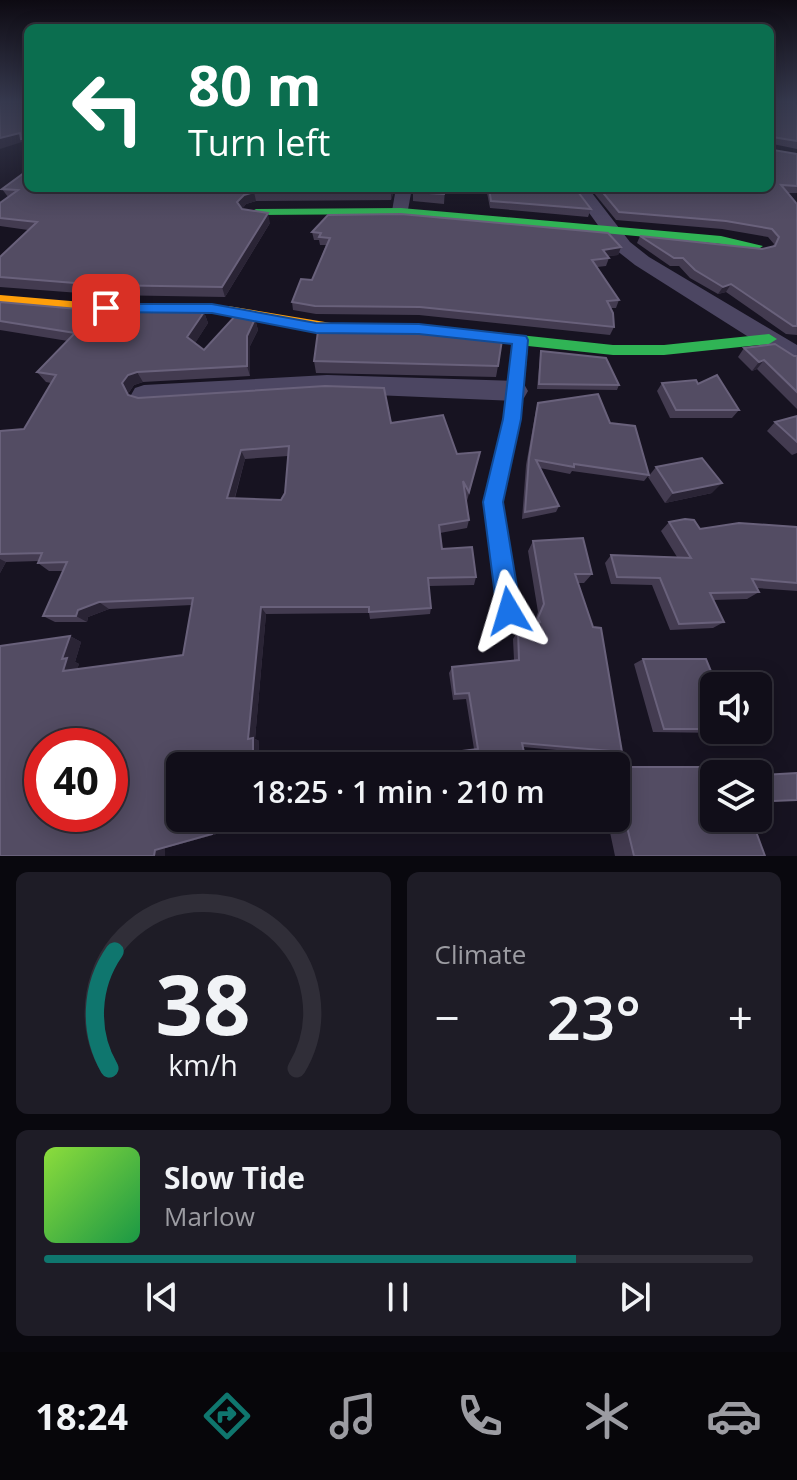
<!DOCTYPE html>
<meta charset="utf-8">
<style>
body{margin:0;font-family:"Open Sans",sans-serif;background:#1e1c26;color:#f1f3f6;height:100vh;display:flex;flex-direction:column;font-size:30px;white-space:nowrap}
*{box-sizing:border-box;margin:0}
p{font-size:26px;color:#9c9ca2}
.icon{flex:none;width:44px;height:44px;fill:none;stroke:currentColor;stroke-width:2;stroke-linecap:round;stroke-linejoin:round}
.map{position:relative;height:856px;overflow:hidden}
.panel{display:flex;flex-direction:column;gap:16px;padding:16px;background:#09080e;flex:1}
.panel>*{flex:none}
.hud{position:absolute;left:24px;top:24px;width:750px;height:168px;border-radius:12px;box-shadow:0 4px 20px #0003,0 0 0 2px #302e38;background:#0b6e4f;color:#fff;overflow:hidden}
.buttons{position:absolute;left:700px;top:672px;display:grid;gap:16px}
.buttons a{display:grid;place-items:center;width:72px;height:72px;border-radius:12px;background:#110e19;box-shadow:0 4px 20px #0003,0 0 0 2px #302e38;font-size:40px}
.speed{position:absolute;left:24px;top:728px;display:flex;gap:16px;font-size:40px;font-weight:700;text-align:center}
.speed>*{display:grid;place-content:center;width:104px;height:104px;border-radius:50%;background:#110e19;box-shadow:0 4px 20px #0003,0 0 0 2px #302e38;line-height:1}
.speed .limit{border:12px solid #d22;background:#fff;color:#111}
.pin{position:absolute;display:grid;place-items:center;width:68px;height:68px;color:#fff;margin:-34px;border-radius:16px;box-shadow:0 4px 12px #0006}
.me{position:absolute;width:88px;margin:-44px;rotate:353deg;stroke-linejoin:round;filter:drop-shadow(0 0 6px #0008)}
.turn{display:flex;align-items:center;gap:28px;height:168px;padding:0 32px;font-size:36px}
.turn .icon{width:104px;height:104px;stroke-width:2.5}
.turn b{display:block;font-size:56px;line-height:68px}
.big{font-size:60px;font-weight:600;line-height:1.1}
.panel .tile{flex:1;display:flex;flex-direction:column;justify-content:center;gap:12px;min-width:0;padding:0 28px;border-radius:12px;background:#1e1c26}
.panel .dial{align-items:center;gap:0}
.dial svg{height:208px;overflow:visible;fill:none;stroke:#302e38;stroke-width:7;stroke-linecap:round;text-anchor:middle}
.dial text{fill:#f1f3f6;stroke:none}
.song{display:flex;align-items:center;gap:24px}
.cover{width:96px;height:96px;border-radius:12px;background:linear-gradient(135deg,hsl(90 70% 55%),hsl(140 70% 35%))}
.played{height:8px;border-radius:4px;background:linear-gradient(90deg,#0f766e 75%,#302e38 75%)}
.keys{display:flex;justify-content:space-around;direction:ltr}
.heat{display:flex;justify-content:space-between;align-items:center;font-size:44px;direction:ltr}
.panel .tiles{flex:1;display:grid;gap:16px;grid-template-columns:1fr 1fr}
.tile:last-child{grid-column:span 2}
.trip{position:absolute;left:166px;top:752px;width:464px;height:80px;border-radius:12px;background:#110e19;box-shadow:0 4px 20px #0003,0 0 0 2px #302e38;font-weight:600;line-height:80px;text-align:center}
.tab-bar{display:flex;height:128px;justify-content:space-around;align-items:center;background:#07060a;color:#9c9ca2}
.tab-bar .icon{width:56px;height:56px}
.tab-bar .active{color:#0f766e}
.tab-bar b{font-size:36px;color:#f1f3f6}
.map>svg:first-child{display:block}
</style>
<div class="map">
<svg width="797" height="856" viewBox="0 0 797 856">
<rect width="100%" height="100%" fill="#171321"/>
<g fill="none" stroke-linecap="round" stroke-linejoin="round">
<g fill="#4c4662" fill-rule="evenodd">
<polygon points="396,188 412,188 407,215 401,216 392,211"/>
<polygon points="571,188 588,188 630,242 649,257 797,345 797,364 788,362 635,265 616,250"/>
<polygon points="327,375 515,381 524,384 528,391 524,398 515,401 327,393 144,405 135,402 131,395 135,388 144,385"/>
</g>
<g fill="#30b455" fill-rule="evenodd">
<polygon points="401,208 721,236 763,246 757,250 721,244 401,214 256,215 250,212 256,209"/>
<polygon points="331,323 419,324 613,345 664,345 769,334 777,339 769,344 664,355 613,355 528,346 521,419 503,502 521,611 517,619 509,623 501,619 497,611 483,502 503,419 513,344 419,334 326,331 326,325"/>
</g>
<polygon fill="#ff9f0a" fill-rule="evenodd" points="0,295 106,304 228,306 331,323 338,328 331,333 228,314 106,312 0,303"/>
</g>
<g fill="#433b50" fill-rule="evenodd">
<polygon points="770,101 797,106 797,149 773,144 773,150 797,154 797,193 788,193 797,204 797,335 786,334 726,292 718,294 690,278 679,266 670,266 637,243 640,236 762,249 773,246 774,244 768,237 722,229 616,220 590,188 770,188"/>
<polygon points="28,188 395,188 391,200 256,201 246,204 242,209 270,223 225,297 106,295 0,287 0,257 28,230 0,226 0,203 8,197 2,189"/>
<polygon points="445,188 444,204 413,201 413,192"/>
<polygon points="486,188 575,188 591,209 588,217 490,208"/>
<polygon points="312,232 621,247 618,255 608,256 609,258 606,266 597,267 619,300 616,308 611,308 614,327 610,335 419,315 316,314 293,310 292,302 312,280 326,245 320,245 319,240 314,240"/>
<path d="M0,302L100,311L204,312L208,323L195,343L204,350L255,319L258,330L250,346V376L143,382L134,385L128,394L129,395L138,398L391,423L457,454L480,452L467,501L466,498L469,520L467,528L440,533L442,549L476,577L474,585L429,586L431,608L430,614L370,619L369,613L266,614L255,739L259,741L258,766H180L220,833L165,848V856H0L70,636L81,642L75,662L79,664L77,669L183,655L192,605L109,609L88,617L87,622H55L43,616L63,571H49L38,563L39,561L6,562L0,573V431L24,429L51,383L46,382L37,372L68,341L0,330ZM288,456L285,493L281,500L235,498L245,459Z"/>
<polygon points="744,348 797,356 797,409 757,369 752,371 738,357"/>
<polygon points="541,351 619,385 617,390 537,389 540,356"/>
<polygon points="314,361 498,366 496,377 316,373"/>
<polygon points="662,383 698,384 739,410 732,418 670,418 657,391"/>
<polygon points="538,403 610,423 649,475 644,481 572,471 570,474 540,468 559,506 556,512 522,519 526,465 536,410"/>
<polygon points="797,416 797,453 792,455 767,431 775,422"/>
<polygon points="656,467 712,493 665,503 648,477"/>
<polygon points="669,522 700,529 797,527 797,591 756,588 759,592 747,599 713,600 724,622 713,628 670,630 652,585 611,584 605,563 611,555 677,557 661,531"/>
<polygon points="533,541 592,574 584,583 578,583 622,752 612,755 523,747 527,766 452,766 451,755 453,752 474,749 466,699 453,700 449,673 452,667 514,660 513,639 518,631 533,625 538,612 528,551"/>
<polygon points="643,659 714,686 714,730 732,730 720,733 653,732 634,664"/>
<polygon points="616,767 765,856 615,856 607,818 616,818"/>
<polygon points="797,773 797,800 764,802 758,786 758,775"/>
</g>
<g fill="#2a2435">
<polygon points="20,133 28,138 28,147 26,148 22,142 0,149 0,138"/>
<polygon points="392,188 395,188 391,200 391,191"/>
<polygon points="254,192 256,201 246,204 240,212 237,202 244,195"/>
<polygon points="268,213 270,223 225,297 222,287"/>
<polygon points="621,247 618,255 600,257 603,250"/>
<polygon points="731,284 726,292 718,294 723,287"/>
<polygon points="204,312 208,323 192,348 187,337"/>
<polygon points="255,319 258,330 250,346 250,376 247,366 247,336"/>
<polygon points="764,360 757,369 752,371 759,362"/>
<polygon points="137,372 143,382 134,385 128,394 134,405 122,383 128,375"/>
<polygon points="241,450 245,459 232,507 227,498"/>
<polygon points="722,483 712,493 665,503 673,493"/>
<polygon points="0,559 6,562 0,573"/>
<polygon points="99,602 109,609 88,617 87,622 76,616 78,610"/>
<polygon points="261,607 266,614 255,739 259,741 258,766 253,766 248,739"/>
<polygon points="70,636 81,642 75,662 79,664 75,676 63,671 62,659"/>
<polygon points="212,818 220,818 220,833 165,848 165,856 154,856 155,850"/>
</g>
<g fill="#534c63" stroke="#69617b" stroke-width="2" fill-rule="evenodd">
<polygon points="0,101 28,101 28,138 21,139 20,133 0,138"/>
<polygon points="770,101 791,101 797,106 797,141 772,137 773,150 797,154 797,186 781,185 797,204 797,326 793,326 731,284 723,287 695,270 683,258 674,258 640,236 762,249 775,246 779,237 772,229 726,221 619,212 599,188 770,188"/>
<polygon points="28,170 28,188 392,188 391,191 254,192 244,195 237,202 242,209 268,213 222,287 100,285 0,277 0,257 37,222 0,218 0,203 18,190 2,189"/>
<polygon points="413,188 445,188 444,194 413,192"/>
<polygon points="489,188 575,188 591,209 491,201"/>
<polygon points="401,214 608,233 621,247 603,250 609,258 592,260 619,300 607,301 613,313 614,327 420,307 315,306 292,302 301,279 312,280 330,238 319,237 321,233 312,232 328,215"/>
<path d="M0,302L100,311L204,312L187,337L204,350L236,315L255,319L247,336V366L137,372L128,375L122,383L128,395L138,398L325,386L384,388L391,423L443,415L457,454L480,452L469,492L463,481L469,520L439,525L442,549L472,547L476,577L428,578L431,608L369,612V607H261L248,739L253,738V766H180V818H212V834L155,850L154,856H0V646L70,636L62,659L67,658L63,671L183,655L193,598L99,602L78,610L76,616H43L67,562L38,563L42,553L0,554V431L24,429L56,375L37,372L75,333L0,321ZM289,446L285,493L281,500L227,498L241,450ZM42,746H110V814H42Z"/>
<polygon points="318,331 419,332 502,340 498,366 314,361"/>
<polygon points="775,344 794,356 797,356 797,392 764,360 759,362 744,348"/>
<polygon points="541,351 606,358 619,385 539,384"/>
<polygon points="717,375 739,410 676,410 662,383 696,380 698,384"/>
<polygon points="598,394 610,423 635,426 649,475 574,464 574,467 536,460 559,506 525,512 529,458 538,403"/>
<polygon points="797,416 797,442 775,422"/>
<polygon points="702,458 722,483 673,493 656,467"/>
<polygon points="685,519 694,520 700,529 739,523 797,527 797,583 752,579 759,592 710,593 724,622 679,624 660,578 617,577 611,555 691,558 669,522"/>
<polygon points="583,538 592,574 575,574 593,627 601,628 622,752 522,743 527,766 455,766 453,752 478,749 469,693 455,694 452,667 519,660 518,631 540,622 538,618 544,604 533,541"/>
<polygon points="643,659 706,659 717,686 714,686 714,729 664,729"/>
<polygon points="616,767 732,767 735,774 714,774 714,818 751,818 765,856 634,856 616,781"/>
<polygon points="797,773 797,800 773,801 762,775"/>
</g>
<linearGradient id="sky" x2="0" y2="1"><stop stop-color="#0d0a12"/><stop offset="0.46" stop-color="#36394e"/><stop offset="1" stop-color="#36394e" stop-opacity="0"/></linearGradient>
<rect width="797" height="221" fill="url(#sky)"/>
<polygon fill="#1a73e8" stroke="#114b97" stroke-width="2" points="106,304 212,304 316,323 419,324 526,336 528,340 521,419 503,502 521,611 517,619 509,623 500,619 497,611 483,502 503,419 512,344 419,334 316,333 212,313 101,312 101,305"/>
</svg>
<div class="buttons">
<a><svg class="icon" aria-label="sound" viewBox="0 0 24 24"><path d="M4 9h4l5-4v14l-5-4H4zM17 9q2 3 0 6"/></svg></a>
<a><svg class="icon" aria-label="layers" viewBox="0 0 24 24"><path d="M12 4l9 5-9 5-9-5zM3 14l9 5 9-5"/></svg></a>
</div>
<div class="speed"><div class="limit">40</div></div>
<div class="pin" style="left:106px;top:308px;background:#d93025"><svg class="icon" aria-label="arrive" viewBox="0 0 24 24"><path d="M6 21V4h12l-3 4 3 4H6"/></svg></div>
<svg class="me" style="left:509px;top:611px" viewBox="-20 -20 40 40"><path d="M0-17L14 15 0 8-14 15z" fill="#1a73e8" stroke="#fff" stroke-width="4"/></svg>
<div class="trip">18:25 · 1 min · 210 m</div>
<div class="hud">
<div class="turn"><svg class="icon" aria-label="left" viewBox="0 0 24 24"><path d="M17 20v-9H6M10 6l-5 5 5 5"/></svg><div><b>80 m</b>Turn left</div></div>
</div>
</div>
<section class="panel">
<div class="tiles">
<div class="tile dial"><svg viewBox="0 0 100 80">
<path d="M14 69A42 42 0 1 1 86 69"/>
<path d="M14 69A42 42 0 0 1 16 24" stroke="#0f766e"/>
<text x="50" y="56" font-size="32" font-weight="700">38</text>
<text x="50" y="72" font-size="11">km/h</text>
</svg></div>
<div class="tile"><p>Climate</p>
<div class="heat"><a>−</a><b class="big">23°</b><a>+</a></div>
</div>
<div class="tile">
<div class="song"><i class="cover"></i><div><b>Slow Tide</b><p>Marlow</p></div></div>
<div class="played"></div>
<div class="keys"><svg class="icon" aria-label="previous" viewBox="0 0 24 24"><path d="M18 5L8 12l10 7zM5 5v14"/></svg><svg class="icon" aria-label="pause" viewBox="0 0 24 24"><path d="M8 5v14M16 5v14"/></svg><svg class="icon" aria-label="next" viewBox="0 0 24 24"><path d="M6 5l10 7-10 7zM19 5v14"/></svg></div>
</div>
</div>
</section>
<nav class="tab-bar">
<b>18:24</b>
<svg class="icon active" aria-label="directions" viewBox="0 0 24 24"><path d="M12 3l9 9-9 9-9-9zM9 14v-3h6M13 9l2 2-2 2"/></svg>
<svg class="icon" aria-label="music" viewBox="0 0 24 24"><path d="M9 18V5l10-2v13"/><circle cx="6" cy="18" r="3"/><circle cx="16" cy="16" r="3"/></svg>
<svg class="icon" aria-label="phone" viewBox="0 0 24 24"><path d="M5 4h4l2 5-3 2q2 4 5 5l2-3 5 2v4C11 20 4 13 5 4z"/></svg>
<svg class="icon" aria-label="climate" viewBox="0 0 24 24"><path d="M12 3v18M4 7l16 10M4 17L20 7"/></svg>
<svg class="icon" aria-label="car" viewBox="0 0 24 24"><path d="M5 17H2v-5l4-1 3-4h7l3 4 3 1v5h-3M9 17h6M6 11h13"/><circle cx="7" cy="17" r="2"/><circle cx="17" cy="17" r="2"/></svg>
</nav>
